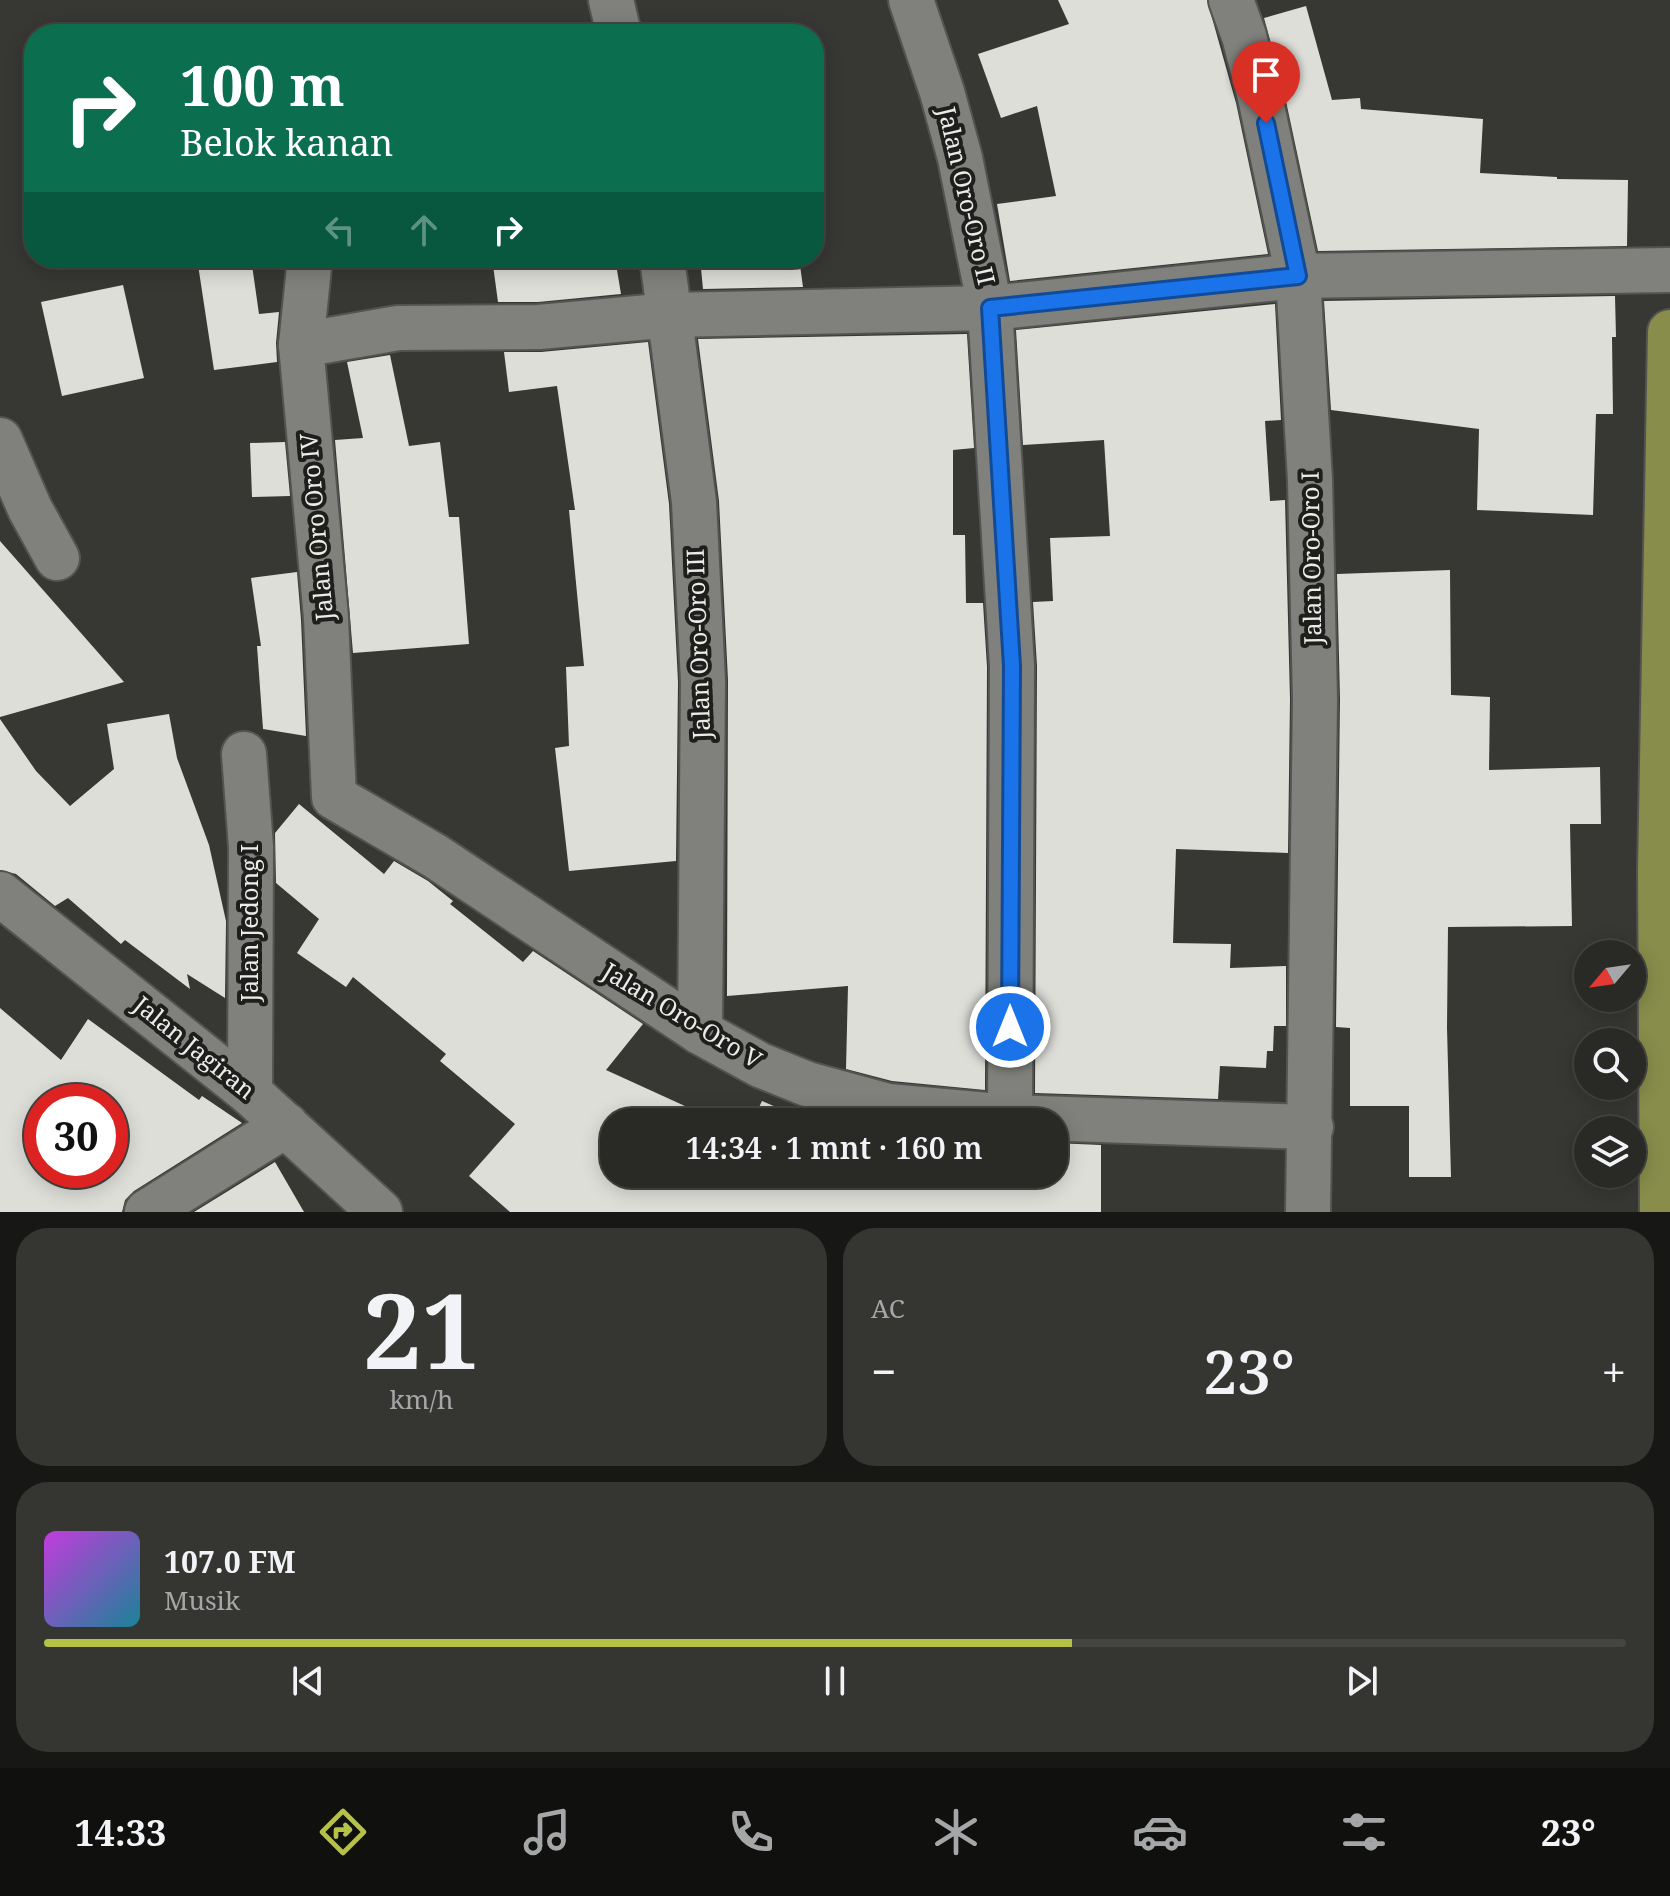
<!DOCTYPE html>
<html lang="id">
<meta charset="utf-8">
<style>
body{margin:0;font-family:"Noto Serif",serif;background:#353532;color:#f1f3f6;height:100vh;display:flex;flex-direction:column;font-size:30px;white-space:nowrap}
*{box-sizing:border-box;margin:0}
p{font-size:26px;color:#a5a6a7}
.icon{flex:none;width:44px;height:44px;fill:none;stroke:currentColor;stroke-width:2;stroke-linecap:round;stroke-linejoin:round}
.map{position:relative;height:1212px;overflow:hidden}
.sheet{display:flex;flex-direction:column;gap:16px;padding:16px;background:#171715;flex:1}
.sheet>*{flex:none}
.hud{position:absolute;left:24px;top:24px;width:800px;height:244px;border-radius:32px;box-shadow:0 4px 20px #0003,0 0 0 2px #454543;background:#0b6e4f;color:#fff;overflow:hidden}
.needle{width:52px;rotate:241deg}
.fabs{position:absolute;left:1574px;top:940px;display:grid;gap:16px}
.fabs a{display:grid;place-items:center;width:72px;height:72px;border-radius:50%;background:#292926;box-shadow:0 4px 20px #0003,0 0 0 2px #454543;font-size:40px}
.speed{position:absolute;left:24px;top:1084px;display:flex;gap:16px;font-size:40px;font-weight:700;text-align:center}
.speed>*{display:grid;place-content:center;width:104px;height:104px;border-radius:50%;background:#292926;box-shadow:0 4px 20px #0003,0 0 0 2px #454543;line-height:1}
.speed .limit{border:12px solid #d22;background:#fff;color:#111}
.pin{position:absolute;display:grid;place-items:center;width:68px;height:68px;color:#fff;margin:-82px -34px;border-radius:50% 50% 50% 0;rotate:-45deg;box-shadow:0 0 8px #0007}
.pin .icon{rotate:45deg}
.me{position:absolute;width:88px;margin:-44px;rotate:0deg;stroke-linejoin:round;filter:drop-shadow(0 0 6px #0008)}
.turn{display:flex;align-items:center;gap:28px;height:168px;padding:0 24px;font-size:36px}
.turn .icon{width:104px;height:104px;stroke-width:2.5}
.turn b{display:block;font-size:56px;line-height:68px}
.lanes{display:flex;align-items:center;height:76px;padding:0 24px;background:#0003;justify-content:center;gap:40px;direction:ltr}
.lanes .off{opacity:.35}
.big{font-size:60px;font-weight:600;line-height:1.1}
.sheet .tile{flex:1;display:flex;flex-direction:column;justify-content:center;gap:12px;min-width:0;padding:0 28px;border-radius:32px;background:#353532}
.sheet .dial{align-items:center;gap:0}
.dial b{font-size:104px;line-height:1}
.song{display:flex;align-items:center;gap:24px}
.cover{width:96px;height:96px;border-radius:12px;background:linear-gradient(135deg,hsl(290 70% 55%),hsl(190 70% 35%))}
.played{height:8px;border-radius:4px;background:linear-gradient(90deg,#b6c148 65%,#454543 65%)}
.keys{display:flex;justify-content:space-around;direction:ltr}
.heat{display:flex;justify-content:space-between;align-items:center;font-size:44px;direction:ltr}
.sheet .tiles{flex:1;display:grid;gap:16px;grid-template-columns:1fr 1fr}
.tile:last-child{grid-column:span 2}
.trip{position:absolute;left:600px;top:1108px;width:468px;height:80px;border-radius:32px;background:#292926;box-shadow:0 4px 20px #0003,0 0 0 2px #454543;font-weight:600;line-height:80px;text-align:center}
.tabs{display:flex;height:128px;justify-content:space-around;align-items:center;background:#10100f;color:#a5a6a7}
.tabs .icon{width:56px;height:56px}
.tabs .current{color:#b6c148}
.tabs b{font-size:36px;color:#f1f3f6}
.map>svg:first-child{display:block}
</style>
<div class="map">
<svg width="1670" height="1212" viewBox="0 0 1670 1212">
<rect width="100%" height="100%" fill="#373733"/>
<g fill="#ddded8" fill-rule="evenodd">
<polygon points="1058,0 1207,0 1236,103 1268,254 1010,281 997,204 1056,196 1037,106 1001,118 978,54 1069,24"/>
<polygon points="1306,6 1332,100 1360,98 1361,109 1483,119 1480,173 1557,177 1557,179 1628,180 1627,246 1318,251 1284,92 1264,18"/>
<polygon points="197,258 251,258 259,314 279,312 276,343 277,362 214,370"/>
<polygon points="492,258 615,258 621,294 538,302 498,302"/>
<polygon points="700,258 799,258 803,287 703,289"/>
<polygon points="123,285 144,378 62,396 41,302"/>
<polygon points="1615,296 1616,337 1612,337 1613,414 1596,414 1593,515 1477,510 1479,429 1331,410 1324,301"/>
<polygon points="1275,304 1281,420 1265,421 1270,501 1285,500 1290,699 1288,853 1176,849 1173,943 1231,944 1230,968 1286,966 1286,1026 1274,1026 1273,1051 1267,1051 1266,1068 1220,1066 1218,1099 1035,1093 1037,666 1033,602 1053,601 1050,538 1110,536 1104,440 1023,445 1016,330"/>
<polygon points="967,334 974,448 953,450 953,535 965,535 966,603 983,603 987,667 985,1090 892,1081 846,1069 848,986 727,996 728,680 719,501 698,339"/>
<polygon points="648,342 669,504 678,682 676,861 569,871 555,748 569,746 566,667 584,666 569,510 575,510 557,386 509,392 504,352 541,352"/>
<polygon points="390,355 409,446 440,442 449,517 459,517 469,644 353,653 335,440 363,438 347,362"/>
<polygon points="285,442 290,496 252,497 250,443"/>
<polygon points="0,541 124,682 0,717"/>
<polygon points="1450,570 1451,695 1490,697 1489,770 1600,767 1601,824 1570,824 1572,926 1448,927 1447,1028 1451,1177 1409,1177 1409,1106 1350,1106 1350,1028 1336,1027 1340,699 1337,574"/>
<polygon points="297,572 301,620 306,736 263,729 257,646 261,646 251,578"/>
<polygon points="169,714 177,758 209,845 226,921 225,998 187,974 190,989 125,940 121,944 68,898 55,906 16,874 0,870 0,719 36,771 70,806 114,769 107,724"/>
<polygon points="299,804 384,874 394,861 428,881 453,901 450,904 523,962 533,951 643,1024 606,1070 720,1122 614,1122 614,1174 1054,1174 1054,1143 1101,1145 1101,1212 510,1212 469,1176 515,1124 440,1061 446,1054 353,977 346,987 297,953 319,919 276,883 275,833"/>
<path d="M0,1008L61,1060L88,1019L199,1100L202,1096L242,1123L134,1191L125,1200L122,1212H0ZM42,1102H110V1170H42Z"/>
<polygon points="762,1101 811,1122 752,1122"/>
<polygon points="275,1162 304,1212 194,1212"/>
</g>
<g fill="none" stroke-linecap="round" stroke-linejoin="round">
<g stroke="#535451" stroke-width="48">
<g id="minor">
<polyline points="611,0 619,34"/>
<polyline points="911,0 942,92 960,158 990,308 1012,666 1010,1117"/>
<polyline points="1231,0 1244,36 1260,97 1298,276 1310,480 1315,699 1308,1212"/>
<polyline points="310,258 301,345 326,618 334,797 435,856 700,1032 760,1065 807,1084 888,1106 1010,1117 1311,1127"/>
<polyline points="662,258 694,502 703,681 700,1032"/>
<polyline points="301,345 398,328 539,327 671,315 990,308 1298,276 1670,270"/>
<polyline points="0,440 30,509 57,558"/>
<polyline points="244,754 251,847 250,1093"/>
<polyline points="0,894 250,1093 380,1212"/>
<polyline points="147,1212 286,1125"/>
</g>
</g>
<g stroke="#535451" stroke-width="48">
<polyline id="major" points="1662,1212 1660,870 1670,332"/>
</g>
<use href="#minor" stroke="#80817c" stroke-width="44"/>
<use href="#major" stroke="#888d4b" stroke-width="44"/>
</g>
<g fill="none" stroke-linecap="round" stroke-linejoin="round">
<g stroke="#114b97" stroke-width="20">
<polyline id="route" points="1010,1027 1012,666 990,308 1298,276 1266,123"/>
</g>
<use href="#route" stroke="#1a73e8" stroke-width="14"/>
</g>
<g text-anchor="middle" stroke-width="8" stroke-linejoin="round" paint-order="stroke">
<g font-size="24" fill="#ebece9" stroke="#1e1f1c">
<text transform="translate(966 196) rotate(77)" y="8">Jalan Oro-Oro II</text>
<text transform="translate(317 527) rotate(-95)" y="8">Jalan Oro Oro IV</text>
<text transform="translate(1312 558) rotate(-91)" y="8">Jalan Oro-Oro I</text>
<text transform="translate(699 644) rotate(-92)" y="8">Jalan Oro-Oro III</text>
<text transform="translate(250 923) rotate(-90)" y="8">Jalan Jedong I</text>
<text transform="translate(682 1016) rotate(31)" y="8">Jalan Oro-Oro V</text>
<text transform="translate(194 1048) rotate(39)" y="8">Jalan Jagiran</text>
</g>
</g>
</svg>
<div class="fabs">
<a><svg class="needle" viewBox="-14 -14 28 28"><path d="M0-13l5 13h-10z" fill="#e53935"/><path d="M0 13l5-13h-10z" fill="#a5a6a7"/></svg></a>
<a><svg class="icon" aria-label="search" viewBox="0 0 24 24"><circle cx="10" cy="10" r="6"/><path d="M15 15l6 6"/></svg></a>
<a><svg class="icon" aria-label="layers" viewBox="0 0 24 24"><path d="M12 4l9 5-9 5-9-5zM3 14l9 5 9-5"/></svg></a>
</div>
<div class="speed"><div class="limit">30</div></div>
<div class="pin" style="left:1266px;top:123px;background:#d93025"><svg class="icon" aria-label="arrive" viewBox="0 0 24 24"><path d="M6 21V4h12l-3 4 3 4H6"/></svg></div>
<svg class="me" style="left:1010px;top:1027px" viewBox="-20 -20 40 40"><circle r="17" fill="#1a73e8" stroke="#fff" stroke-width="3"/><path d="M0-11L8 9 0 5-8 9z" fill="#fff"/></svg>
<div class="trip">14:34 · 1 mnt · 160 m</div>
<div class="hud">
<div class="turn"><svg class="icon" aria-label="right" viewBox="0 0 24 24"><path d="M7 20v-9h11M14 6l5 5-5 5"/></svg><div><b>100 m</b>Belok kanan</div></div>
<div class="lanes"><svg class="icon off" aria-label="left" viewBox="0 0 24 24"><path d="M17 20v-9H6M10 6l-5 5 5 5"/></svg><svg class="icon off" aria-label="ahead" viewBox="0 0 24 24"><path d="M12 20V5M6 11l6-6 6 6"/></svg><svg class="icon" aria-label="right" viewBox="0 0 24 24"><path d="M7 20v-9h11M14 6l5 5-5 5"/></svg></div>
</div>
</div>
<section class="sheet">
<div class="tiles">
<div class="tile dial"><b>21</b><p>km/h</p></div>
<div class="tile"><p>AC</p>
<div class="heat"><a>−</a><b class="big">23°</b><a>+</a></div>
</div>
<div class="tile">
<div class="song"><i class="cover"></i><div><b>107.0 FM</b><p>Musik</p></div></div>
<div class="played"></div>
<div class="keys"><svg class="icon" aria-label="previous" viewBox="0 0 24 24"><path d="M18 5L8 12l10 7zM5 5v14"/></svg><svg class="icon" aria-label="pause" viewBox="0 0 24 24"><path d="M8 5v14M16 5v14"/></svg><svg class="icon" aria-label="next" viewBox="0 0 24 24"><path d="M6 5l10 7-10 7zM19 5v14"/></svg></div>
</div>
</div>
</section>
<nav class="tabs">
<b>14:33</b>
<svg class="icon current" aria-label="directions" viewBox="0 0 24 24"><path d="M12 3l9 9-9 9-9-9zM9 14v-3h6M13 9l2 2-2 2"/></svg>
<svg class="icon" aria-label="music" viewBox="0 0 24 24"><path d="M9 18V5l10-2v13"/><circle cx="6" cy="18" r="3"/><circle cx="16" cy="16" r="3"/></svg>
<svg class="icon" aria-label="phone" viewBox="0 0 24 24"><path d="M5 4h4l2 5-3 2q2 4 5 5l2-3 5 2v4C11 20 4 13 5 4z"/></svg>
<svg class="icon" aria-label="climate" viewBox="0 0 24 24"><path d="M12 3v18M4 7l16 10M4 17L20 7"/></svg>
<svg class="icon" aria-label="car" viewBox="0 0 24 24"><path d="M5 17H2v-5l4-1 3-4h7l3 4 3 1v5h-3M9 17h6M6 11h13"/><circle cx="7" cy="17" r="2"/><circle cx="17" cy="17" r="2"/></svg>
<svg class="icon" aria-label="filters" viewBox="0 0 24 24"><path d="M4 7h16M4 17h16"/><circle cx="9" cy="7" r="2"/><circle cx="15" cy="17" r="2"/></svg>
<b>23°</b>
</nav>
